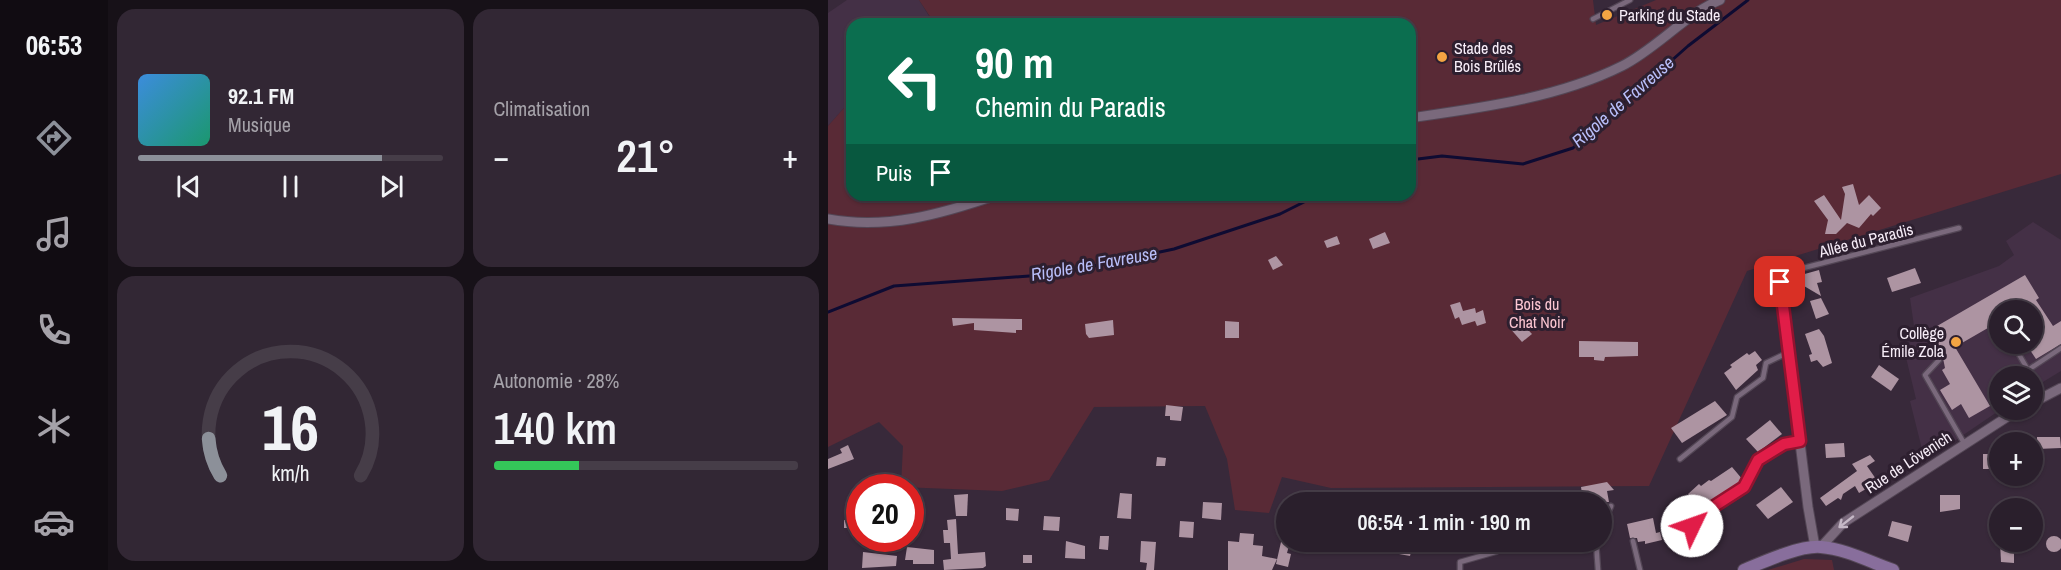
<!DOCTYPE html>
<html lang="fr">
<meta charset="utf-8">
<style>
body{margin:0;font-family:"Archivo Narrow",sans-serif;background:#322734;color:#f1f3f6;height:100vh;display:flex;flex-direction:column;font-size:22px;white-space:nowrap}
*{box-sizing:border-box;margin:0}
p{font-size:20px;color:#a5a2a9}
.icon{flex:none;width:33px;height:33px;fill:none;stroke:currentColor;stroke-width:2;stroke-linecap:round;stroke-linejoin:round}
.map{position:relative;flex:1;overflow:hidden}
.drawer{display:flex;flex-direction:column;gap:9px;padding:9px;background:#171118;width:720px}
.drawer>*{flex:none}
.top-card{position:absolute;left:18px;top:18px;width:570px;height:183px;border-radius:18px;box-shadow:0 2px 4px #0004,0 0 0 2px #463d48;background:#0b6e4f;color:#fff;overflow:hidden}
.tools{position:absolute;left:1161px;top:300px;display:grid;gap:12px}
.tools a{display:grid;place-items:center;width:54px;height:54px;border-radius:50%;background:#2a1f2c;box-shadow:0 2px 4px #0004,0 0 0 2px #463d48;font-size:30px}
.speed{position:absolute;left:18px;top:474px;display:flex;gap:12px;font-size:30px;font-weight:700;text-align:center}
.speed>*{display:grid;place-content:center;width:78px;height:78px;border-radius:50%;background:#2a1f2c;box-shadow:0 2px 4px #0004,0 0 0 2px #463d48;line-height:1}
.speed .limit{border:9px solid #d22;background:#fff;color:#111}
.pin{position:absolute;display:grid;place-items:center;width:51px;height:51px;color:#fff;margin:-26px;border-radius:12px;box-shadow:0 3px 9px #0006}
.me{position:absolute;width:66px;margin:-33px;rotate:48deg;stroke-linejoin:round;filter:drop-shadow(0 0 4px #0008)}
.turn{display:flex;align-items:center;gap:21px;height:126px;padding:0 30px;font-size:27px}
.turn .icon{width:78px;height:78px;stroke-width:2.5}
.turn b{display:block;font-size:42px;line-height:51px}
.then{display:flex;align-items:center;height:57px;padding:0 30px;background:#0003;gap:12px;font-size:22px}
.big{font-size:45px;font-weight:600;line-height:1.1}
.drawer .tile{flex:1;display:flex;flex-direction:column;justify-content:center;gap:9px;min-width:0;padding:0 21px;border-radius:18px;background:#322734}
.drawer .dial{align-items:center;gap:0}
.dial svg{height:156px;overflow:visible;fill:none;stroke:#463d48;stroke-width:7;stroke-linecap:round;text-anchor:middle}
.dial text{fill:#f1f3f6;stroke:none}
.song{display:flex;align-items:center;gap:18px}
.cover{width:72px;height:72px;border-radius:9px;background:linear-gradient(135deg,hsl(210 70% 55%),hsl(160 70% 35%))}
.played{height:6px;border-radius:3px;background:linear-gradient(90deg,#8c9099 80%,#463d48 80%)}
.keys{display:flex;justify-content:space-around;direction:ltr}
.heat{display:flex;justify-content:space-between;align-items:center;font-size:33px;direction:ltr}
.charge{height:9px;border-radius:4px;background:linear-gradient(90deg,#34c759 28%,#463d48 0)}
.drawer .tiles{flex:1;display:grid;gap:9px;grid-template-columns:repeat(2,1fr)}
.trip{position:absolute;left:448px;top:492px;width:336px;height:60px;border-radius:30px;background:#2a1f2c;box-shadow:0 2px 4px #0004,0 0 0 2px #463d48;font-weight:600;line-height:60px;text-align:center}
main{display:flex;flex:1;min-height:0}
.tabs{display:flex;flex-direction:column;width:108px;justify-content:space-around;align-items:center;background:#110c12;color:#a5a2a9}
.tabs .icon{width:42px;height:42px}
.tabs .selected{color:#8c9099}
.tabs b{font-size:27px;color:#f1f3f6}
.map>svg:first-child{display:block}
</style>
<main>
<nav class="tabs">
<b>06:53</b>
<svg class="icon selected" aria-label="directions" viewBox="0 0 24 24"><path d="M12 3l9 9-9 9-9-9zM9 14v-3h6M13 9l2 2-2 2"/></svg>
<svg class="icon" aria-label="music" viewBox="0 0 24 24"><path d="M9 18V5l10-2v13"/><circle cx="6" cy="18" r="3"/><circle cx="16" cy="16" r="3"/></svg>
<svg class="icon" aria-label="phone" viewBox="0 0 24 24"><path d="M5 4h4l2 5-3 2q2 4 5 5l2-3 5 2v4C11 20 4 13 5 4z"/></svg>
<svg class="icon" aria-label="climate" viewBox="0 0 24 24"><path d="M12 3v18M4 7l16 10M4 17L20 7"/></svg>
<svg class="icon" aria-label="car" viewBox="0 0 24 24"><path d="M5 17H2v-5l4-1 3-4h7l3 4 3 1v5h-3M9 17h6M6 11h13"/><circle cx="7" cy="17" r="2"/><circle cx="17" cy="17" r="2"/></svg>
</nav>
<section class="drawer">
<div class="tiles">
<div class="tile">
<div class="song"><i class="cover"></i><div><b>92.1 FM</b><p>Musique</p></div></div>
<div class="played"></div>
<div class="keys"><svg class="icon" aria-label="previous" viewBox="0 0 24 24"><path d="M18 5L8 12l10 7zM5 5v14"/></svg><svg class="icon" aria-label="pause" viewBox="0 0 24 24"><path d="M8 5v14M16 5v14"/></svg><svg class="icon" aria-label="next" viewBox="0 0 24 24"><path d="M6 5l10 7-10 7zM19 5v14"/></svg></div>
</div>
<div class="tile"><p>Climatisation</p>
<div class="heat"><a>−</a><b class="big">21°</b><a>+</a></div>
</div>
<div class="tile dial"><svg viewBox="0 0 100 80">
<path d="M14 69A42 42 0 1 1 86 69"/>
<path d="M14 69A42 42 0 0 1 8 50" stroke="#8c9099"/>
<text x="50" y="56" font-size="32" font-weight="700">16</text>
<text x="50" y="72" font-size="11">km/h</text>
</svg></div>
<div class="tile"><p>Autonomie · 28%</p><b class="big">140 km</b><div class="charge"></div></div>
</div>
</section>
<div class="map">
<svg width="1233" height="570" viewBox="0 0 1233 570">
<rect width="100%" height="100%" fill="#38293a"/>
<g fill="#443046" fill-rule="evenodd">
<polygon points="19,0 91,0 106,24 24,24 24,99 0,126 0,13"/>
<path d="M1205,222L1233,240V371L1205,388L1204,376H1172V410L1097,461L1082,401L1088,399L1075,345L1088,340L1082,298L1171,266L1186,255L1178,241ZM1172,310H1204V344H1172Z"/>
</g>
<g fill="#592a36">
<polygon points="91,0 765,0 768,25 828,0 1233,0 1233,174 919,271 821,486 503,488 454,477 441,513 407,510 399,459 377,406 266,407 221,480 174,491 73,487 75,446 51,422 0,447 0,126 24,99 24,195 582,195 582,24 107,24"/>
<polygon points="976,559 1004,560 1006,570 940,570"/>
</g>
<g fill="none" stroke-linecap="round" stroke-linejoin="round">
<g stroke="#0e0b32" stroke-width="3">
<polyline points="582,160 614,156 695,164 745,148 860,46 920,0"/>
<polyline points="0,312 66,286 228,274 346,249 452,214 490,195"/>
</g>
</g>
<g fill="#ad94a2">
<polygon points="1025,184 1031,205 1041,195 1053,208 1045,216 1043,214 1031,228 1019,223 1008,234 997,234 1000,220 986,201 996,195 1013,220 1017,194 1014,187"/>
<polygon points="557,232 562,243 545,249 541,239"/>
<polygon points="509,236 512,244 499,248 496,241"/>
<polygon points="448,256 455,265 445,270 440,260"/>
<polygon points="1087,268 1093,283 1064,292 1059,278"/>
<polygon points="991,270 994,282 989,283 993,296 976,286 973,275"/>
<polygon points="1197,275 1211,298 1208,300 1225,326 1233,321 1233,344 1208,359 1198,344 1204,344 1204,310 1172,310 1172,321 1127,347 1162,406 1141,418 1133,404 1124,410 1112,390 1122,384 1114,370 1117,368 1115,358 1110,356 1097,333"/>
<polygon points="993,298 1001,314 988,319 982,301"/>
<polygon points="632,302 635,311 647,308 648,313 655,310 658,323 649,326 647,321 634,325 631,317 627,319 622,305"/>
<polygon points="124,318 194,319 194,330 188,330 188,333 146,330 146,323 125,326"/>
<polygon points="689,318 704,334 694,342 680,326"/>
<polygon points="285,320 286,335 261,338 258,334 257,324"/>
<polygon points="397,321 411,322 411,338 397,338"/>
<polygon points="991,329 996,336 1004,363 995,367 989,360 983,362 981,355 984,354 977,334"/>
<polygon points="751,341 810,342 810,356 777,357 776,361 766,360 766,357 751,357"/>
<polygon points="927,351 934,360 928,365 930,370 908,390 896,373 904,367 902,365 919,353 921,355"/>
<polygon points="1051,365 1071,379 1063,391 1043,377"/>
<polygon points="887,401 899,415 854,443 843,428"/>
<polygon points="338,405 355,407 353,421 342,420 342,416 337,416"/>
<polygon points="942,420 954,434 930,452 918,439"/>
<polygon points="1209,437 1232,437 1233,448 1209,449"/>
<polygon points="1016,443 1017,457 998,458 997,444"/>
<polygon points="20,445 26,459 0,469 0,459 14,453 12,449"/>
<rect x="1155" y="454" width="17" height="15"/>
<polygon points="1042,455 1047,461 1039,466 1050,482 1031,493 1027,486 1015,494 1013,500 1010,498 998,506 992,498 1029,471 1024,464"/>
<polygon points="329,457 338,458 337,466 328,466"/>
<polygon points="904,467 915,480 913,484 871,508 860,494 871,484 873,486 881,480 883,481"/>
<polygon points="779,482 786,490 779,491 781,502 767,502 765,499 755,500 753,487"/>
<polygon points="953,487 965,502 940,519 928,505"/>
<polygon points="694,492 704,492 704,502 695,502"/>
<polygon points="292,493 304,494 303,519 289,518"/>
<polygon points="140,494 139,516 128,516 126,495"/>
<polygon points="1112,495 1132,495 1132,509 1112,512"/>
<polygon points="375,502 394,503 393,520 374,518"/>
<polygon points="178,508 191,509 190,521 178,520"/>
<polygon points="216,516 232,517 231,531 215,530"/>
<polygon points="825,518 828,533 832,532 834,540 817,544 817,541 810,542 809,538 802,538 799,524"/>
<polygon points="128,519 130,554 157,552 158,566 155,568 116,570 115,560 123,559 122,543 116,543 115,530 120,530 119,520"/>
<rect x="16" y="520" width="9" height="8"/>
<polygon points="352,521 366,522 365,538 351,537"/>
<polygon points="1064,521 1084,526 1080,542 1060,536"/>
<polygon points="412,533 426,534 425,545 435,546 434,556 449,559 444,570 400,570 400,541 411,542"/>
<polygon points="272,536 281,536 280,550 271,549"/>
<circle cx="1226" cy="544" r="8"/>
<polygon points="238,541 257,546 257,559 237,558"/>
<polygon points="313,541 328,542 326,570 318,570 319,563 312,562"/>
<polygon points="453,542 462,542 459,553 463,554 460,567 448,564"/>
<polygon points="552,542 601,542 600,553 583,552 582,556 571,554 569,549 551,544"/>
<polygon points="1172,542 1186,542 1186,563 1173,562"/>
<polygon points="79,547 106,550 106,564 85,564 85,560 77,560"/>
<polygon points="35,552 69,556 68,566 34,568"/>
<rect x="195" y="555" width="9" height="8"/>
</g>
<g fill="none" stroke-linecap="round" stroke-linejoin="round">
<g stroke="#534655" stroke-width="7">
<g id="service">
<polyline points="765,19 802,0"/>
<polyline points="952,274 1131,228"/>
<polyline points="1185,344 1200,370 1233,348"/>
<polyline points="1111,360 1097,375 1136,443"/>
<polyline points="852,459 904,417 909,397 935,378 938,363 959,353"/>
<polyline points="864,526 874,514 916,487 930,460 956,444 972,441"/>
<polyline points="774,527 783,506"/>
<polyline points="805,541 812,570"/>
<polyline points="768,542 770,570"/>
<polyline points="632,570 632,562 667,552 687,542"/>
</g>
</g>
<g stroke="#534655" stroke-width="11">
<g id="minor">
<path d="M582,118C652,108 730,98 794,66C828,49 859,13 892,0"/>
<path d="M0,219C59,230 113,214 169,195"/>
<polyline points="952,282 980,507 987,547"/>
<polyline points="1204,403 1233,388"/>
<polyline points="993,547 1015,523 1190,410"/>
</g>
</g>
<g stroke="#534655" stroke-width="14">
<path id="secondary" d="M916,570C935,562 973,545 993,547C1018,549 1042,562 1065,570"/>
</g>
<use href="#service" stroke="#7a697c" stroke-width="4.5"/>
<use href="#minor" stroke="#7a697c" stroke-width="9"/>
<use href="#secondary" stroke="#886e9c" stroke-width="12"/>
</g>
<defs><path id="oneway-shaft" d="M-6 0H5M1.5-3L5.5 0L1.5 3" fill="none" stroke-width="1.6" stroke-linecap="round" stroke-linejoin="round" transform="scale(1.5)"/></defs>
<use stroke="#c5b8c6" href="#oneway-shaft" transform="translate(1018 522) rotate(142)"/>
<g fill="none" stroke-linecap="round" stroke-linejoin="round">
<g stroke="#92132f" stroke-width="15">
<polyline id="route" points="864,526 874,514 916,487 930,460 956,444 972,441 952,282"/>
</g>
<use href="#route" stroke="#e11d48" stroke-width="10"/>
</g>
<g fill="#f3a443" stroke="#2d1f2f" stroke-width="2">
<circle cx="779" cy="15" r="6"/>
<circle cx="614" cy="57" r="6"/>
<circle cx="1128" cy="342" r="6"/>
</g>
<g text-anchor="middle" stroke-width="6" stroke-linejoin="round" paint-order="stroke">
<g font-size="16" fill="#f7edf8" stroke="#2d1f2f" text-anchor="start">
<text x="791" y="21">Parking du Stade</text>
<text x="626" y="54">Stade des<tspan x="626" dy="18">Bois Brûlés</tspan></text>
<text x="1116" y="339" text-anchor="end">Collège<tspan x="1116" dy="18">Émile Zola</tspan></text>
</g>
<g font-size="16" fill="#f7edf8" stroke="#2d1f2f">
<text transform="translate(1038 240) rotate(-14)" y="6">Allée du Paradis</text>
<text transform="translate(1080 462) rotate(-33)" y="6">Rue de Lövenich</text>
</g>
<g font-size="16" fill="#fcc6d2" stroke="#2d1f2f">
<text x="709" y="310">Bois du<tspan x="709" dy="18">Chat Noir</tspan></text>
</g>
<g font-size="18" font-style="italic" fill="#b8bef9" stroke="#2d1f2f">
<text transform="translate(795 102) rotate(-41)" y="6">Rigole de Favreuse</text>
<text transform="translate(266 264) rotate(-10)" y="6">Rigole de Favreuse</text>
</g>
</g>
</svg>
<div class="tools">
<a><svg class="icon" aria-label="search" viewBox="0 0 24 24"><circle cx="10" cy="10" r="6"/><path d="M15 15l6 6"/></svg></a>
<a><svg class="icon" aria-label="layers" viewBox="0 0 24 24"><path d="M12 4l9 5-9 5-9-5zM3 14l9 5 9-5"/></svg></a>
<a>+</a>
<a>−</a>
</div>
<div class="speed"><div class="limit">20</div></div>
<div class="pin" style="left:952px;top:282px;background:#d93025"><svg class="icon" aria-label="arrive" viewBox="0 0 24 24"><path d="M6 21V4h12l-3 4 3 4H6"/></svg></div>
<svg class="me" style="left:864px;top:526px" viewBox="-20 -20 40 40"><circle r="19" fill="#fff"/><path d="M0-13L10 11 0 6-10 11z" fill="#e11d48"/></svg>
<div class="trip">06:54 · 1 min · 190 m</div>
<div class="top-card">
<div class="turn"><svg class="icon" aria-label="left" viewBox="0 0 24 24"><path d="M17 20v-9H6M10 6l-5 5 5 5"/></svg><div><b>90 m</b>Chemin du Paradis</div></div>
<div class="then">Puis<svg class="icon" aria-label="arrive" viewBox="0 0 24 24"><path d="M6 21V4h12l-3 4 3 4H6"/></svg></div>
</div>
</div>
</main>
